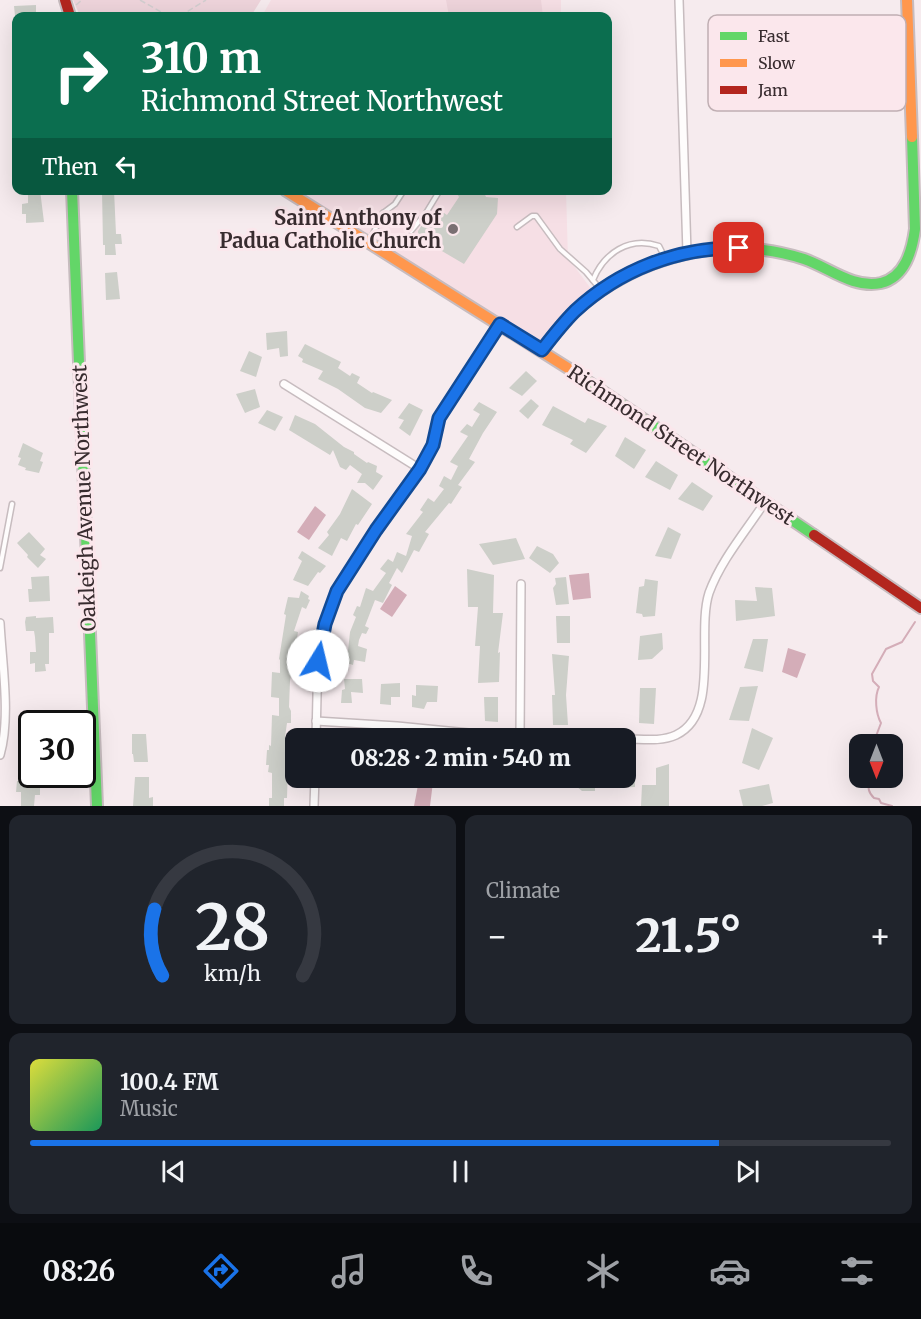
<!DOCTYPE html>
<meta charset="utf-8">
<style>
body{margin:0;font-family:Merriweather,serif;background:#20242c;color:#f1f3f6;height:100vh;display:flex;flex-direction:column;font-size:22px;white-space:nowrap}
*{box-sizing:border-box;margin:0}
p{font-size:20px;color:#9ea1a6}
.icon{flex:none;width:33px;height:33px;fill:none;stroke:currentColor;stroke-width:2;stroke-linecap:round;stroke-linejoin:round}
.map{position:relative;height:806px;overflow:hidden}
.panel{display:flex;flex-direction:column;gap:9px;padding:9px;background:#0d0f14;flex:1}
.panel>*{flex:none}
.guide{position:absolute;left:12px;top:12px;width:600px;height:183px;border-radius:12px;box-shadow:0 6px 24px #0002;background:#0b6e4f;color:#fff;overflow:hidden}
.needle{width:39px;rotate:180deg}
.tools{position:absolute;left:849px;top:734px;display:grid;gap:12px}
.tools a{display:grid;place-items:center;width:54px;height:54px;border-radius:12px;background:#171b24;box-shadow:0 6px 24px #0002;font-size:30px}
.speed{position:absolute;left:18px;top:710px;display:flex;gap:12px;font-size:30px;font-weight:700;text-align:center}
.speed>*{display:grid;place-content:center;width:78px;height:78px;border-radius:50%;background:#171b24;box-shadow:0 6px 24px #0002;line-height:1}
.speed .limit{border:3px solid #111;border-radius:9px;background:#fff;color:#111}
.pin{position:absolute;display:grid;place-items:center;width:51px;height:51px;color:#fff;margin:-26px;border-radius:12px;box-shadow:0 3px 9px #0006}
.me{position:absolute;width:66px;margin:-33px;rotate:9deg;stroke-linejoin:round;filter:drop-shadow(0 0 4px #0008)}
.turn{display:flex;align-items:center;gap:21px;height:126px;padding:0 30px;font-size:27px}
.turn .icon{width:78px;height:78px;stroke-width:2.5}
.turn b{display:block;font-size:42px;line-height:51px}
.then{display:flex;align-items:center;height:57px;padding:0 30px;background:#0003;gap:12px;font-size:22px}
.big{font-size:45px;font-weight:800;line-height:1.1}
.panel .card{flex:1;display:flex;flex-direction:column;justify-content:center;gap:9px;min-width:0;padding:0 21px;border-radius:12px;background:#20242c}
.panel .dial{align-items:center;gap:0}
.dial svg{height:156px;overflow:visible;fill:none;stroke:#363941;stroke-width:7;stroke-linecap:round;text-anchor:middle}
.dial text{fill:#f1f3f6;stroke:none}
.song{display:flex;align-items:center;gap:18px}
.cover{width:72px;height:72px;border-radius:9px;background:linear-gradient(135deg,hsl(60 70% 55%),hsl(150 70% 35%))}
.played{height:6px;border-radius:3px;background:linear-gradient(90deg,#1a73e8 80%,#363941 80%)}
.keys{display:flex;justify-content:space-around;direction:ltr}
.heat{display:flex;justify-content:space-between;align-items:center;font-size:33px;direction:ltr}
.panel .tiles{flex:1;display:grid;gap:9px;grid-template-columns:1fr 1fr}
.card:last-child{grid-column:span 2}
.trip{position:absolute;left:285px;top:728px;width:351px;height:60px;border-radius:12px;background:#171b24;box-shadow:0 6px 24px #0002;font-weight:800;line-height:60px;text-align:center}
.tabs{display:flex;height:96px;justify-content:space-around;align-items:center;background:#090b0e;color:#9ea1a6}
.tabs .icon{width:42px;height:42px}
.tabs .selected{color:#1a73e8}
.tabs b{font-size:27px;color:#f1f3f6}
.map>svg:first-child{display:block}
</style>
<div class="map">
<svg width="921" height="806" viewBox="0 0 921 806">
<rect width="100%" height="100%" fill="#f6ebee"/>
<g fill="#f6dfe5">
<polygon points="271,0 561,0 561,16 262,16"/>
<polygon points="285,191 566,191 568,258 595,294 542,350"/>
</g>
<g fill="#eed4db">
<polygon points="73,0 261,0 251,16 80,16"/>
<polygon points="446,0 541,0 543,16 449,16"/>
</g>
<g fill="#d4adb8">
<polygon points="315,506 326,515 309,540 297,532"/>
<polygon points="589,573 591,598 573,600 569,575"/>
<polygon points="395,586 407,595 392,617 380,609"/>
<polygon points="788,648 806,654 797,678 782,672"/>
<polygon points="419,780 433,782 430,806 414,806"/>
</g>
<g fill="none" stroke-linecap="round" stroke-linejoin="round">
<g stroke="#d4adb8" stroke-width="2">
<path d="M873,744L881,723C876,714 874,697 879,687L873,681L872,674L886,649L902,642L915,622"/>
<path d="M870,777C869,786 866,790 874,798L879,799L881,803L892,806"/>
</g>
</g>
<g fill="#cdcfc9">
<polygon points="36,5 36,15 15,16 14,6"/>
<polygon points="28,190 40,190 44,222 26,223 26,214 22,214 22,204 28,203"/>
<polygon points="102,190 114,190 116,234 121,234 122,244 115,244 116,255 105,255 105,245 103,245"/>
<polygon points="455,190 483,190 486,197 498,198 497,214 464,264 418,237 418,231 422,225 426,227 438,209 447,215 459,197"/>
<polygon points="117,272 120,299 106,300 105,273"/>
<polygon points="287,331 288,356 280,357 279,348 267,350 266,333"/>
<polygon points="305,344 341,362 338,368 350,376 352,373 360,377 357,383 372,393 373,392 392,400 381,413 365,408 338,389 318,379 323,371 302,362 303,359 298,356"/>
<polygon points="249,351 262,357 256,377 240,371"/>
<polygon points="526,371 537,381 522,396 509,388"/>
<polygon points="255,389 260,407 245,413 236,394"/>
<polygon points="531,399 539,406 528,419 519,411"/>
<polygon points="479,402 497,412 483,433 469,459 475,462 458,485 462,487 451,504 449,503 425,532 429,534 419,552 414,550 402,573 397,568 389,583 392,585 383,603 375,600 365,626 369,628 366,634 362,633 359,640 358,646 367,649 365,662 354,660 353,665 344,662 345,651 348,651 350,632 356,617 353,615 357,606 360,607 366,588 373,591 386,573 380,569 388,559 393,562 397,552 406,556 412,536 406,534 423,512 420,510 428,498 434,502 444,489 439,486 444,476 451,480 458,466 450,462 468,436 460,432 467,424 472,427 480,414 473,410"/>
<polygon points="409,403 423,410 410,436 399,428 404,420 398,418"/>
<polygon points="553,406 585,423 588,418 607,426 586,453 570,444 573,440 542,425"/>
<polygon points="267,410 283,417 275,431 258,423"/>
<polygon points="295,415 315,424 344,447 354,452 354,454 367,463 368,462 377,466 376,472 383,476 373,490 365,483 357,483 362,474 350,465 346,470 340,467 333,450 330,455 289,430"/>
<polygon points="625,437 646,450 634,469 615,456"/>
<polygon points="23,443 43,453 40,461 43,462 39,473 25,470 26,468 18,465 21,458 18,457"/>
<polygon points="656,461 678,475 670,490 645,477"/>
<polygon points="692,482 713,496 703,511 678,499"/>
<polygon points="352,489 372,504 358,525 356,524 347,541 341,538 332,556 318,548 329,535 327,532 340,514"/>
<polygon points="668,527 681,534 671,559 655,556"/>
<polygon points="29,532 45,549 40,555 46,559 38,568 27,557 28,555 17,543"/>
<polygon points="516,538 525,559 493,565 479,544"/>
<polygon points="537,546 553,554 559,563 550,573 529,558"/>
<polygon points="302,551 326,566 320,573 318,572 308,586 293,580 302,561 298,558"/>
<polygon points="467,569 494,575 493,613 503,613 498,653 500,652 499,682 478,683 480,646 475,646 478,607 468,607"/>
<polygon points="49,576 50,601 29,602 28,589 32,589 31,577"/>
<polygon points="566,577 569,604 556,605 553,588 556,584 555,578"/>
<polygon points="645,579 658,581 655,616 643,617 642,614 636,613 639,587 644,586"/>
<polygon points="755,587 772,588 775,616 736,621 735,600 757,601"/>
<polygon points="301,591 309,596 308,599 310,600 306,609 302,607 294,631 298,632 290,681 289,707 291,711 291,723 287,723 285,737 286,759 290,759 290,767 288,767 287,798 284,798 284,806 269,806 269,798 272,798 272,773 268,772 269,765 266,765 267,750 269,750 269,745 271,746 272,715 279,716 279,698 271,697 272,672 280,673 280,660 279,659 286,615 284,614 288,597 299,598"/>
<polygon points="36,616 36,618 53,617 54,633 49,633 49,664 45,664 46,671 35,672 35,663 30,664 30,652 36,652 35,637 34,631 26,631 25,622 26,617"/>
<polygon points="556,616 570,616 570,643 557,643"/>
<polygon points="662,633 663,649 652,659 638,660 640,636"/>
<polygon points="753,639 768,639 763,672 744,668"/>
<polygon points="552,654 569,656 566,695 568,725 553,725 552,695 555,695"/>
<polygon points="344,679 362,679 363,693 351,692 352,703 341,703 342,690 345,689"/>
<polygon points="400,683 400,697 391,697 391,705 380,704 381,684"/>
<polygon points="416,685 438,686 437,702 427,702 424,709 412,707 412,695 416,696"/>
<polygon points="758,686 749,721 729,720 740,687"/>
<polygon points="640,688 656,688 654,724 639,723"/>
<polygon points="484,697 498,697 498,722 485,721"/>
<polygon points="752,728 773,738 759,770 742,763"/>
<polygon points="132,734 146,734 148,762 134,762 133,754 132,754"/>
<polygon points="669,764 669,806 641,806 642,785 656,785 656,768"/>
<polygon points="635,770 635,787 607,788 608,777 626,777 626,773"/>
<polygon points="135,777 149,777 149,798 153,797 153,806 133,806"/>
<polygon points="487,777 525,777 523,786 487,781"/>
<polygon points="536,777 562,777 561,787 535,785"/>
<polygon points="565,777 595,777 595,791 582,791"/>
<polygon points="17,781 40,784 40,795 35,795 34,806 21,806 21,792 16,792"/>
<polygon points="769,784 773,803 762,806 743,806 739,790"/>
</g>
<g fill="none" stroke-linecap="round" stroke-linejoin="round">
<g stroke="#c7bcbf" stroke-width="7">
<g id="lane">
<polyline points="383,213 395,204 404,190"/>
<polyline points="517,227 532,216 536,216 560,249 586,272 601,290"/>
<polyline points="411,231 426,213 440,190"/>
<polyline points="369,242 383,213 392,220"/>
<path d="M593,280C604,253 629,236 659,246L665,258"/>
<polyline points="0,568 12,504"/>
</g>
</g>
<g stroke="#c7bcbf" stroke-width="10">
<g id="street">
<polyline points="679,0 687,253"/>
<polyline points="284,384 420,469"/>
<path d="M0,623C2,662 11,718 0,755"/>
<polyline points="316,721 397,726 520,738 521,584"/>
<polyline points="316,738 318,653 325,624 337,591 420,469 433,445 439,418 500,324"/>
<path d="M626,739C642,739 661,742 676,735C721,714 696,633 709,593C721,560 746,531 765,502"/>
<polyline points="314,806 315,777"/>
</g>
</g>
<g stroke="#c7bcbf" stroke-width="14">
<g id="fast">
<polyline points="72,190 97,806"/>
<path d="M542,350C552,337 562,323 574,312C637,256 723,233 804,259C828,267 853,289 881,283C905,277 912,251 915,229L912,137"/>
<polyline points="571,370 814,535"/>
</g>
</g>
<g stroke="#c7bcbf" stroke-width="14">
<g id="slow">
<polyline points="907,0 912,137"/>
<polyline points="285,190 571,370"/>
</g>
</g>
<g stroke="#c7bcbf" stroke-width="14">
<g id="jam">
<polyline points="65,0 70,16"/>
<polyline points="814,535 921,608"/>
</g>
</g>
<g stroke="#d2cecf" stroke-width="1.5" stroke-dasharray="6 3" stroke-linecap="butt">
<polyline points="140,0 168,16"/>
<polyline points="76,5 82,0"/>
<polyline points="180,16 206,0"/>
</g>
<use href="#lane" stroke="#fefcfc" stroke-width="4"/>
<use href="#street" stroke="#fefcfc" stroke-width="7"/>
<use href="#fast" stroke="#63d668" stroke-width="10"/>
<use href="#slow" stroke="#ff974d" stroke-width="10"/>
<use href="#jam" stroke="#b3261e" stroke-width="10"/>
</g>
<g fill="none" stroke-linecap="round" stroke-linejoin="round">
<g stroke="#114b97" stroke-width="15">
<path id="route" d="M318,661L325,624L337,591L376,530L420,469L433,445L439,418L500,324L542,350C552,337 563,323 575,311C619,270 678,247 739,248"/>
</g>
<use href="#route" stroke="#1a73e8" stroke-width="10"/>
</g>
<circle fill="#7a6f72" stroke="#fbe7ec" stroke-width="2" cx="453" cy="229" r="6"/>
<g text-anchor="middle" stroke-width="6" stroke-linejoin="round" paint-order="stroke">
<g font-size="20" font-weight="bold" fill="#382c2f" stroke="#fbe7ec" text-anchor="end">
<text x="441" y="225">Saint Anthony of<tspan x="441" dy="23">Padua Catholic Church</tspan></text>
</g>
<g font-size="20" fill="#382c2f" stroke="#fbe7ec">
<text transform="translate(681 445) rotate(34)" y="7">Richmond Street Northwest</text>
<text transform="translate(84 498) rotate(-92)" y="7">Oakleigh Avenue Northwest</text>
</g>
</g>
<rect x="708" y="15" width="198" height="96" rx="9" fill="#fbe7ec" stroke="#c0afb3" stroke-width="1.5"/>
<rect x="720" y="32" width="27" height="8" fill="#63d668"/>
<rect x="720" y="59" width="27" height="8" fill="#ff974d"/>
<rect x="720" y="86" width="27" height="8" fill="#b3261e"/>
<g font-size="16" fill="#382c2f">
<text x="758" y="42">Fast</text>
<text x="758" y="69">Slow</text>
<text x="758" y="96">Jam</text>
</g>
</svg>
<div class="tools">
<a><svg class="needle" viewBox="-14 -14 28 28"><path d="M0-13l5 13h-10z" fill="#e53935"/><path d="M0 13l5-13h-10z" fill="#9ea1a6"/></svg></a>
</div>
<div class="speed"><div class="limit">30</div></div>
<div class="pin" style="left:739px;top:248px;background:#d93025"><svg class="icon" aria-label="arrive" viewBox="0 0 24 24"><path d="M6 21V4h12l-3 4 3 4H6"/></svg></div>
<svg class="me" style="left:318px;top:661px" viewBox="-20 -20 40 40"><circle r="19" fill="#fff"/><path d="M0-13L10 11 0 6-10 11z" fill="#1a73e8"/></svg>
<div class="trip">08:28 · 2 min · 540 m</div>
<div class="guide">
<div class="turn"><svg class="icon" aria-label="right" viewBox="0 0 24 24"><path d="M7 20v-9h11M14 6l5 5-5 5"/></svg><div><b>310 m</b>Richmond Street Northwest</div></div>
<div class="then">Then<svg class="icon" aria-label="left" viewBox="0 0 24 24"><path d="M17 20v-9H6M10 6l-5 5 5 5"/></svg></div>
</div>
</div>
<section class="panel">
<div class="tiles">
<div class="card dial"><svg viewBox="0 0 100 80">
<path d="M14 69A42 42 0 1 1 86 69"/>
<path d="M14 69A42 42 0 0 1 10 35" stroke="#1a73e8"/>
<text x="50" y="56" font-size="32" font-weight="700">28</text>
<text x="50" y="72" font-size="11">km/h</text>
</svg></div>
<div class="card"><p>Climate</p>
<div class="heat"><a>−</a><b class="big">21.5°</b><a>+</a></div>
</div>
<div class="card">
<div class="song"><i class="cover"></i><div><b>100.4 FM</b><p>Music</p></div></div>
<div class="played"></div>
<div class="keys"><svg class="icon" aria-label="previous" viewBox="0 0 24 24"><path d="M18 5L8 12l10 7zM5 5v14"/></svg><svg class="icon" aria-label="pause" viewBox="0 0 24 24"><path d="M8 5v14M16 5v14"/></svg><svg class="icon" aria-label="next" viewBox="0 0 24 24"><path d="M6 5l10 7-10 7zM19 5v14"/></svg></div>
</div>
</div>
</section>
<nav class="tabs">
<b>08:26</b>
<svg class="icon selected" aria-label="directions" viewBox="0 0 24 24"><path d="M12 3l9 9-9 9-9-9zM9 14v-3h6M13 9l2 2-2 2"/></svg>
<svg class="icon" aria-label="music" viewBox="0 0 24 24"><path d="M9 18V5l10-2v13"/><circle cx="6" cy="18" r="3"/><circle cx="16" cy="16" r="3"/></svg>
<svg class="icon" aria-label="phone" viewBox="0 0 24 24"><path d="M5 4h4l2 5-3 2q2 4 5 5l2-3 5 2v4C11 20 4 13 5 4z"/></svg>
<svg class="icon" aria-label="climate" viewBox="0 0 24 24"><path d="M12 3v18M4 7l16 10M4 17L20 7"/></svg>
<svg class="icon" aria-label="car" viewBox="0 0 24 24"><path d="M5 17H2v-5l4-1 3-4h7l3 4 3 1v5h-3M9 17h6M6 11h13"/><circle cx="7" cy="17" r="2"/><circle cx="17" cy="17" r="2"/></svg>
<svg class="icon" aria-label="filters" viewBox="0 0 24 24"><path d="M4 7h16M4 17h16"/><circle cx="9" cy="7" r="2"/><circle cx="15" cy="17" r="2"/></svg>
</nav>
